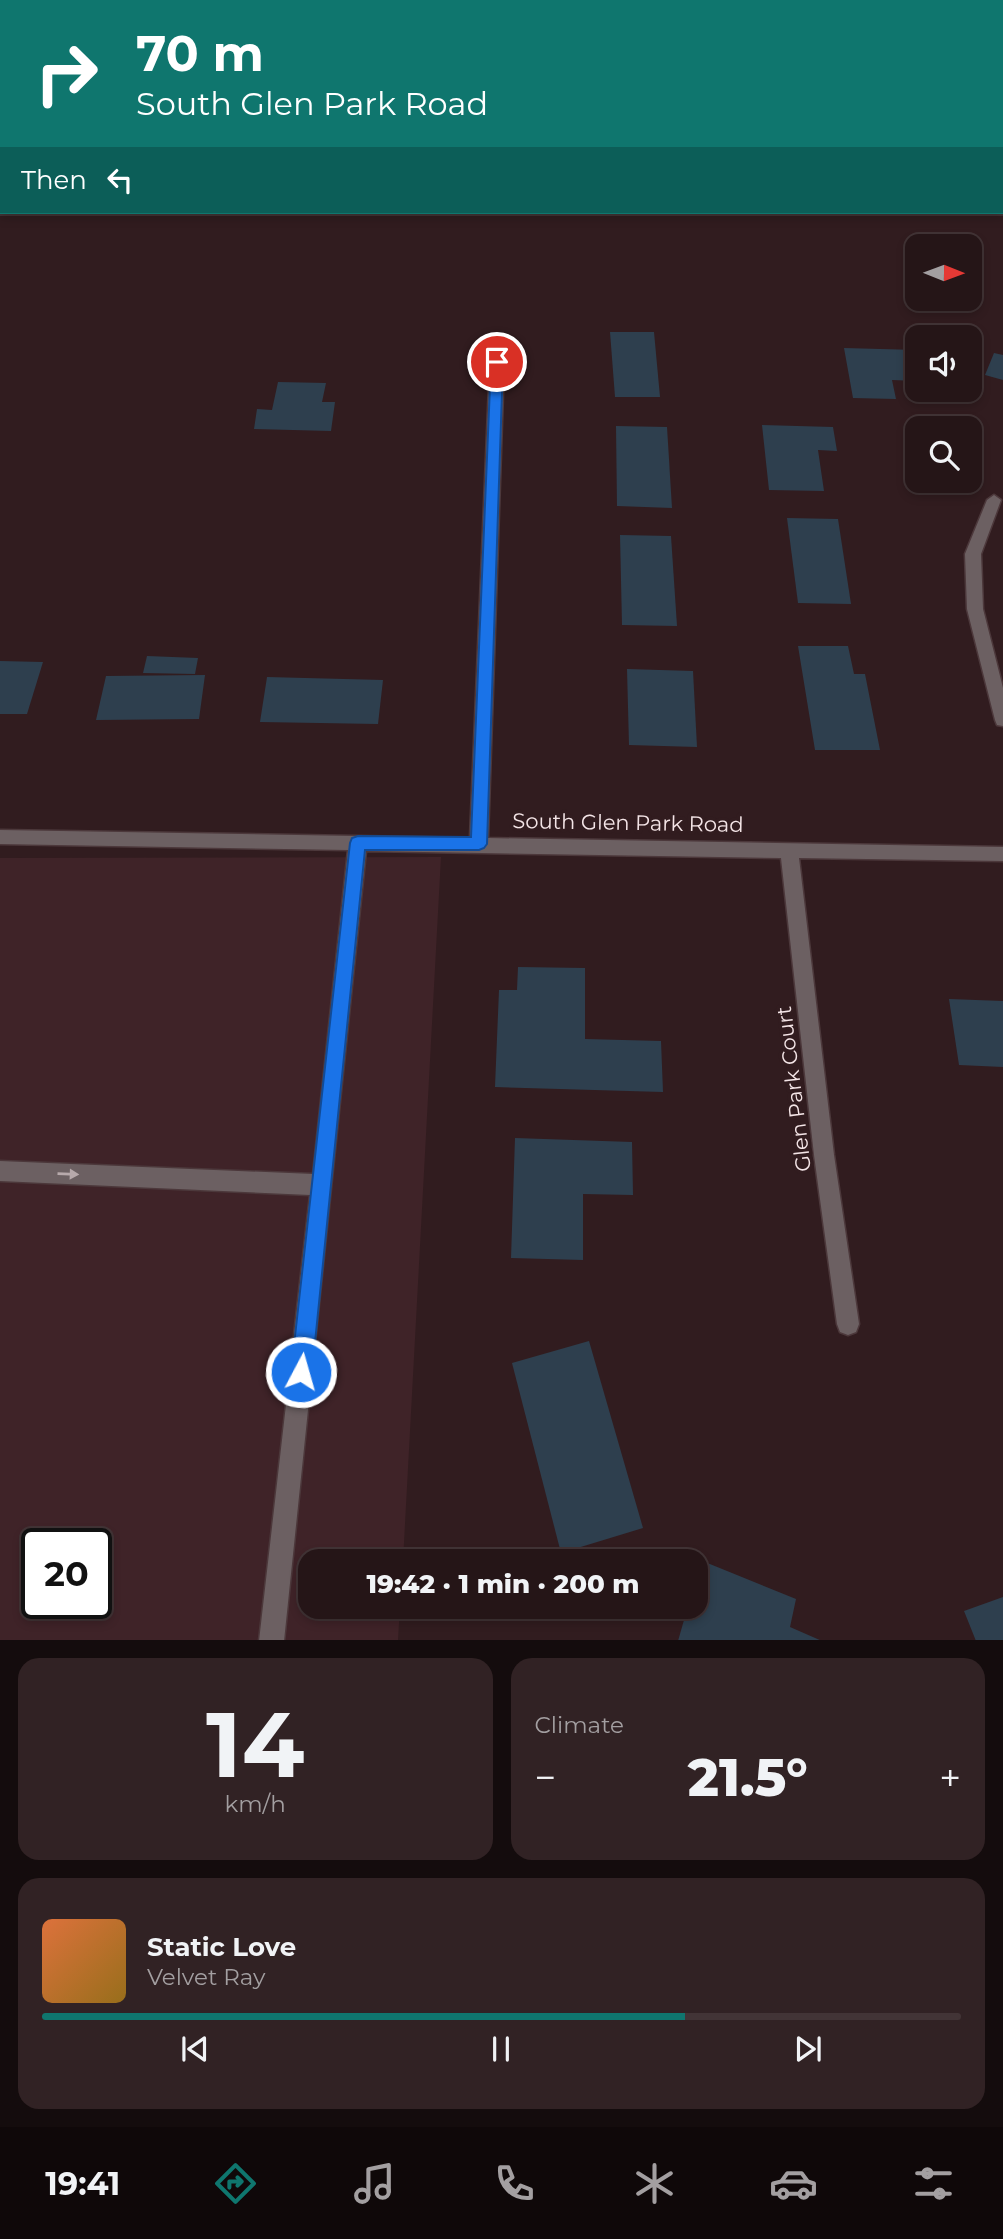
<!DOCTYPE html>
<meta charset="utf-8">
<style>
body{margin:0;font-family:Montserrat,sans-serif;background:#312224;color:#f1f3f6;height:100vh;display:flex;flex-direction:column;font-size:26px;white-space:nowrap}
*{box-sizing:border-box;margin:0}
p{font-size:23px;color:#a39fa1}
.icon{flex:none;width:38px;height:38px;fill:none;stroke:currentColor;stroke-width:2;stroke-linecap:round;stroke-linejoin:round}
.map{position:relative;height:1640px;overflow:hidden}
.details{display:flex;flex-direction:column;gap:18px;padding:18px;background:#140c0d;flex:1}
.details>*{flex:none}
.guide{position:absolute;left:0px;top:0px;width:1004px;height:214px;box-shadow:0 4px 10px #0003,0 0 0 2px #423436;background:#0f766e;color:#fff;overflow:hidden}
.needle{width:46px;rotate:91deg}
.fabs{position:absolute;left:905px;top:234px;display:grid;gap:14px}
.fabs a{display:grid;place-items:center;width:77px;height:77px;border-radius:14px;background:#251517;box-shadow:0 4px 10px #0003,0 0 0 2px #423436;font-size:35px}
.speed{position:absolute;left:21px;top:1528px;display:flex;gap:14px;font-size:35px;font-weight:700;text-align:center}
.speed>*{display:grid;place-content:center;width:91px;height:91px;border-radius:50%;background:#251517;box-shadow:0 4px 10px #0003,0 0 0 2px #423436;line-height:1}
.speed .limit{border:4px solid #111;border-radius:10px;background:#fff;color:#111}
.pin{position:absolute;display:grid;place-items:center;width:60px;height:60px;color:#fff;margin:-30px;border:4px solid #fff;border-radius:50%;box-shadow:0 2px 7px #0007}
.me{position:absolute;width:77px;margin:-38px;rotate:6deg;stroke-linejoin:round;filter:drop-shadow(0 0 5px #0008)}
.turn{display:flex;align-items:center;gap:24px;height:147px;padding:0 21px;font-size:32px}
.turn .icon{width:91px;height:91px;stroke-width:2.5}
.turn b{display:block;font-size:49px;line-height:60px}
.then{display:flex;align-items:center;height:66px;padding:0 21px;background:#0003;gap:14px;font-size:26px}
.big{font-size:52px;font-weight:800;line-height:1.1}
.details .widget{flex:1;display:flex;flex-direction:column;justify-content:center;gap:10px;min-width:0;padding:0 24px;border-radius:21px;background:#312224}
.details .dial{align-items:center;gap:0}
.dial b{font-size:91px;line-height:1}
.song{display:flex;align-items:center;gap:21px}
.cover{width:84px;height:84px;border-radius:10px;background:linear-gradient(135deg,hsl(20 70% 55%),hsl(40 70% 35%))}
.played{height:7px;border-radius:4px;background:linear-gradient(90deg,#0f766e 70%,#423436 70%)}
.keys{display:flex;justify-content:space-around;direction:ltr}
.heat{display:flex;justify-content:space-between;align-items:center;font-size:38px;direction:ltr}
.details .tiles{flex:1;display:grid;gap:18px;grid-template-columns:1fr 1fr}
.widget:last-child{grid-column:span 2}
.trip{position:absolute;left:298px;top:1549px;width:410px;height:70px;border-radius:21px;background:#251517;box-shadow:0 4px 10px #0003,0 0 0 2px #423436;font-weight:800;line-height:70px;text-align:center}
.tabs{display:flex;height:112px;justify-content:space-around;align-items:center;background:#0f0809;color:#a39fa1}
.tabs .icon{width:49px;height:49px}
.tabs .current{color:#0f766e}
.tabs b{font-size:32px;color:#f1f3f6}
.map>svg:first-child{display:block}
</style>
<div class="map">
<svg width="1003" height="1641" viewBox="0 0 1003 1641">
<rect width="100%" height="100%" fill="#311c1f"/>
<path fill="#3f2328" fill-rule="evenodd" d="M441,857L403,1561H310V1606L400,1607L398,1640H0V858ZM37,1544H96V1603H37Z"/>
<g fill="#2e3f4e">
<polygon points="610,332 654,332 660,397 615,397"/>
<polygon points="844,348 917,350 917,381 892,380 896,399 853,398"/>
<polygon points="994,353 1003,355 1003,380 985,375"/>
<polygon points="278,382 326,383 322,402 335,402 331,431 254,429 257,409 272,410"/>
<polygon points="762,425 833,427 837,451 818,450 824,491 769,490"/>
<polygon points="616,426 667,427 672,508 617,506"/>
<polygon points="787,518 838,519 851,604 798,603"/>
<polygon points="620,535 671,536 677,626 622,625"/>
<polygon points="798,646 848,646 854,674 865,674 880,750 815,750"/>
<polygon points="147,656 198,658 195,674 143,673"/>
<polygon points="0,661 43,662 27,714 0,714"/>
<polygon points="627,669 693,671 697,747 629,745"/>
<polygon points="205,675 199,719 96,720 106,676"/>
<polygon points="267,677 383,680 378,724 260,722"/>
<polygon points="518,967 585,968 585,1039 661,1041 663,1092 495,1087 499,990 517,990"/>
<polygon points="949,999 1003,1001 1003,1067 959,1065"/>
<polygon points="515,1138 632,1142 633,1195 583,1194 583,1260 511,1258"/>
<polygon points="589,1341 643,1528 561,1553 512,1363"/>
<polygon points="700,1560 796,1599 790,1627 822,1641 678,1641 688,1606 695,1606 695,1580"/>
<polygon points="1003,1597 1003,1641 976,1641 964,1611"/>
</g>
<g fill="none" stroke-linecap="round" stroke-linejoin="round">
<g stroke="#4c383b" stroke-width="3">
<g id="minor">
<polygon points="484,0 494,0 495,2 485,2"/>
<polygon points="571,0 582,0 583,2 572,2"/>
<polygon points="913,0 924,0 925,2 914,2"/>
<polygon points="497,358 504,362 488,838 1003,847 1003,861 799,858 834,1155 859,1324 856,1332 848,1335 840,1332 837,1324 814,1155 781,858 366,851 284,1641 259,1641 310,1195 0,1181 0,1161 313,1174 348,850 0,844 0,830 470,838 490,362"/>
<polygon points="994,495 1001,500 981,554 983,609 1003,688 1003,726 997,725 995,720 967,609 965,554 987,500"/>
</g>
</g>
<use href="#minor" fill="#6c6062" fill-rule="evenodd"/>
</g>
<defs><path id="oneway-solid" d="M-6-.8H1V-3.2L6.5 0L1 3.2V.8H-6Z" transform="scale(1.75)"/></defs>
<use fill="#b7a9ab" href="#oneway-solid" transform="translate(68 1174) rotate(2)"/>
<polygon fill="#1a73e8" stroke="#114b97" stroke-width="2" points="497,358 503,362 487,844 484,848 479,850 365,850 312,1372 309,1380 301,1383 294,1380 291,1372 350,843 352,838 358,836 471,837 491,362"/>
<g text-anchor="middle" stroke-width="7" stroke-linejoin="round" paint-order="stroke">
<g font-size="21" fill="#f4e5e7" stroke="#311c1f">
<text transform="translate(628 823) rotate(1)" y="7">South Glen Park Road</text>
<text transform="translate(794 1089) rotate(-97)" y="7">Glen Park Court</text>
</g>
</g>
</svg>
<div class="fabs">
<a><svg class="needle" viewBox="-14 -14 28 28"><path d="M0-13l5 13h-10z" fill="#e53935"/><path d="M0 13l5-13h-10z" fill="#a39fa1"/></svg></a>
<a><svg class="icon" aria-label="sound" viewBox="0 0 24 24"><path d="M4 9h4l5-4v14l-5-4H4zM17 9q2 3 0 6"/></svg></a>
<a><svg class="icon" aria-label="search" viewBox="0 0 24 24"><circle cx="10" cy="10" r="6"/><path d="M15 15l6 6"/></svg></a>
</div>
<div class="speed"><div class="limit">20</div></div>
<div class="pin" style="left:497px;top:362px;background:#d93025"><svg class="icon" aria-label="arrive" viewBox="0 0 24 24"><path d="M6 21V4h12l-3 4 3 4H6"/></svg></div>
<svg class="me" style="left:301px;top:1372px" viewBox="-20 -20 40 40"><circle r="17" fill="#1a73e8" stroke="#fff" stroke-width="3"/><path d="M0-11L8 9 0 5-8 9z" fill="#fff"/></svg>
<div class="trip">19:42 · 1 min · 200 m</div>
<div class="guide">
<div class="turn"><svg class="icon" aria-label="right" viewBox="0 0 24 24"><path d="M7 20v-9h11M14 6l5 5-5 5"/></svg><div><b>70 m</b>South Glen Park Road</div></div>
<div class="then">Then<svg class="icon" aria-label="left" viewBox="0 0 24 24"><path d="M17 20v-9H6M10 6l-5 5 5 5"/></svg></div>
</div>
</div>
<section class="details">
<div class="tiles">
<div class="widget dial"><b>14</b><p>km/h</p></div>
<div class="widget"><p>Climate</p>
<div class="heat"><a>−</a><b class="big">21.5°</b><a>+</a></div>
</div>
<div class="widget">
<div class="song"><i class="cover"></i><div><b>Static Love</b><p>Velvet Ray</p></div></div>
<div class="played"></div>
<div class="keys"><svg class="icon" aria-label="previous" viewBox="0 0 24 24"><path d="M18 5L8 12l10 7zM5 5v14"/></svg><svg class="icon" aria-label="pause" viewBox="0 0 24 24"><path d="M8 5v14M16 5v14"/></svg><svg class="icon" aria-label="next" viewBox="0 0 24 24"><path d="M6 5l10 7-10 7zM19 5v14"/></svg></div>
</div>
</div>
</section>
<nav class="tabs">
<b>19:41</b>
<svg class="icon current" aria-label="directions" viewBox="0 0 24 24"><path d="M12 3l9 9-9 9-9-9zM9 14v-3h6M13 9l2 2-2 2"/></svg>
<svg class="icon" aria-label="music" viewBox="0 0 24 24"><path d="M9 18V5l10-2v13"/><circle cx="6" cy="18" r="3"/><circle cx="16" cy="16" r="3"/></svg>
<svg class="icon" aria-label="phone" viewBox="0 0 24 24"><path d="M5 4h4l2 5-3 2q2 4 5 5l2-3 5 2v4C11 20 4 13 5 4z"/></svg>
<svg class="icon" aria-label="climate" viewBox="0 0 24 24"><path d="M12 3v18M4 7l16 10M4 17L20 7"/></svg>
<svg class="icon" aria-label="car" viewBox="0 0 24 24"><path d="M5 17H2v-5l4-1 3-4h7l3 4 3 1v5h-3M9 17h6M6 11h13"/><circle cx="7" cy="17" r="2"/><circle cx="17" cy="17" r="2"/></svg>
<svg class="icon" aria-label="filters" viewBox="0 0 24 24"><path d="M4 7h16M4 17h16"/><circle cx="9" cy="7" r="2"/><circle cx="15" cy="17" r="2"/></svg>
</nav>
